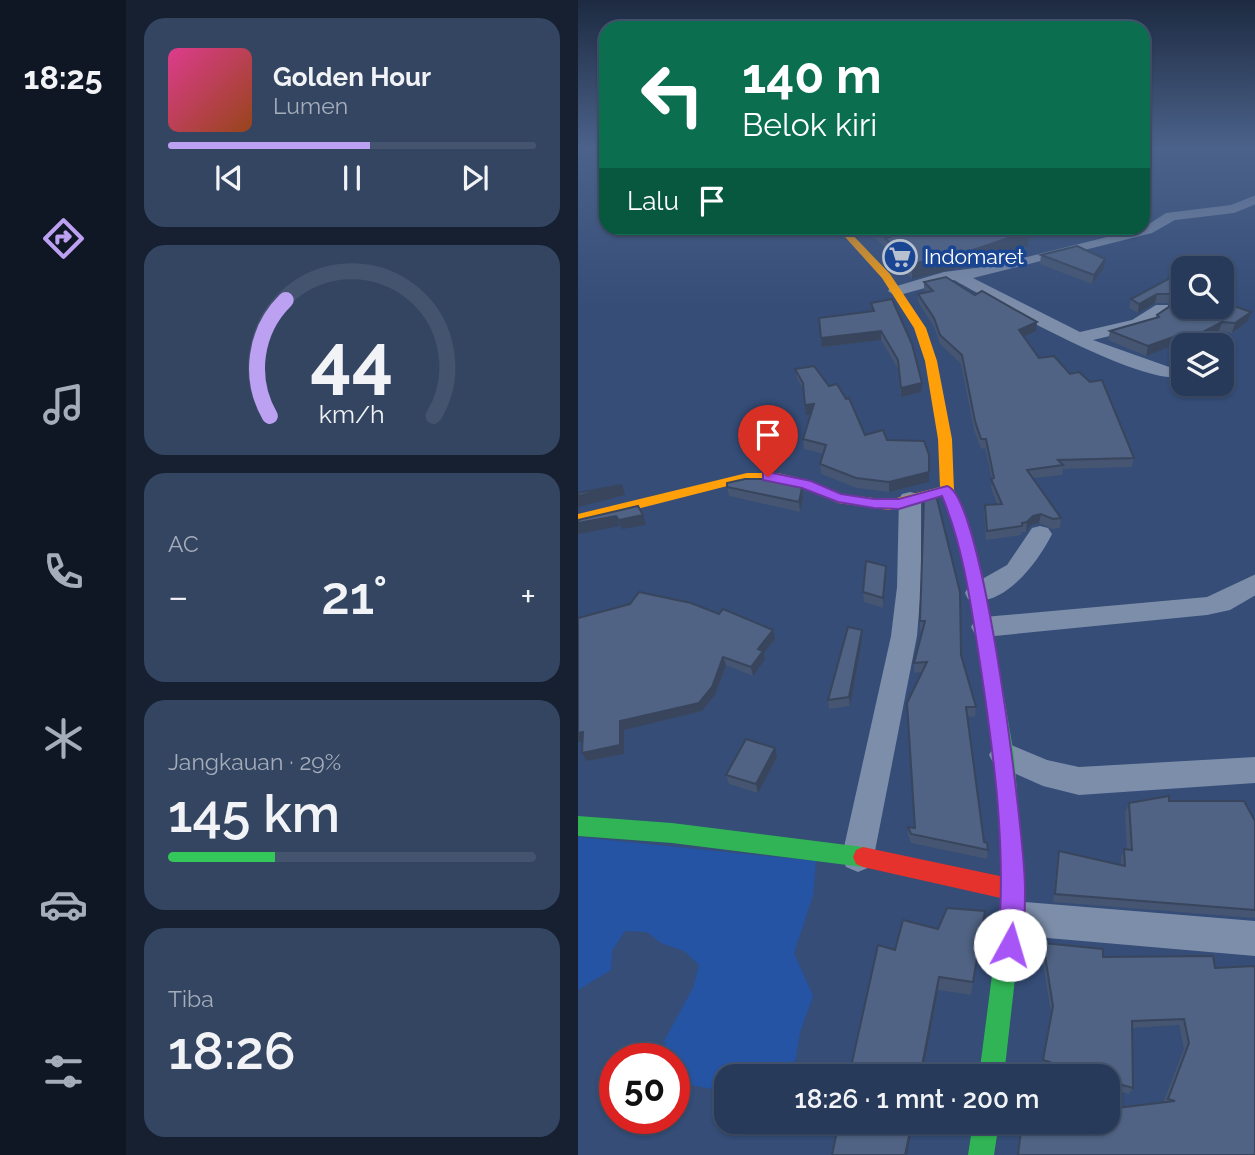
<!DOCTYPE html>
<html lang="id">
<meta charset="utf-8">
<style>
body{margin:0;font-family:Raleway,sans-serif;background:#344562;color:#f1f3f6;height:100vh;display:flex;flex-direction:column;font-size:26px;white-space:nowrap}
*{box-sizing:border-box;margin:0}
p{font-size:23px;color:#a5adba}
.icon{flex:none;width:38px;height:38px;fill:none;stroke:currentColor;stroke-width:2;stroke-linecap:round;stroke-linejoin:round}
.map{position:relative;flex:1;overflow:hidden}
.panel{display:flex;flex-direction:column;gap:18px;padding:18px;background:#162031;width:452px}
.panel>*{flex:none}
.hud{position:absolute;left:21px;top:21px;width:551px;height:214px;border-radius:21px;box-shadow:0 2px 5px #0004,0 0 0 2px #44546f;background:#0b6e4f;color:#fff;overflow:hidden}
.controls{position:absolute;left:593px;top:256px;display:grid;gap:14px}
.controls a{display:grid;place-items:center;width:63px;height:63px;border-radius:14px;background:#283a59;box-shadow:0 2px 5px #0004,0 0 0 2px #44546f;font-size:35px}
.speed{position:absolute;left:21px;top:1043px;display:flex;gap:14px;font-size:35px;font-weight:700;text-align:center}
.speed>*{display:grid;place-content:center;width:91px;height:91px;border-radius:50%;background:#283a59;box-shadow:0 2px 5px #0004,0 0 0 2px #44546f;line-height:1}
.speed .limit{border:10px solid #d22;background:#fff;color:#111}
.pin{position:absolute;display:grid;place-items:center;width:60px;height:60px;color:#fff;margin:-72px -30px;border-radius:50% 50% 50% 0;rotate:-45deg;box-shadow:0 0 7px #0007}
.pin .icon{rotate:45deg}
.me{position:absolute;width:77px;margin:-38px;rotate:6deg;stroke-linejoin:round;filter:drop-shadow(0 0 5px #0008)}
.turn{display:flex;align-items:center;gap:24px;height:147px;padding:0 28px;font-size:32px}
.turn .icon{width:91px;height:91px;stroke-width:2.5}
.turn b{display:block;font-size:49px;line-height:60px}
.then{display:flex;align-items:center;height:66px;padding:0 28px;background:#0003;gap:14px;font-size:26px}
.big{font-size:52px;font-weight:600;line-height:1.1}
.panel .widget{flex:1;display:flex;flex-direction:column;justify-content:center;gap:10px;min-width:0;padding:0 24px;border-radius:21px;background:#344562}
.panel .dial{align-items:center;gap:0}
.dial svg{height:182px;overflow:visible;fill:none;stroke:#44546f;stroke-width:7;stroke-linecap:round;text-anchor:middle}
.dial text{fill:#f1f3f6;stroke:none}
.song{display:flex;align-items:center;gap:21px}
.cover{width:84px;height:84px;border-radius:10px;background:linear-gradient(135deg,hsl(330 70% 55%),hsl(20 70% 35%))}
.played{height:7px;border-radius:4px;background:linear-gradient(90deg,#bca0f2 55%,#44546f 55%)}
.keys{display:flex;justify-content:space-around;direction:ltr}
.heat{display:flex;justify-content:space-between;align-items:center;font-size:38px;direction:ltr}
.charge{height:10px;border-radius:5px;background:linear-gradient(90deg,#34c759 29%,#44546f 0)}
.trip{position:absolute;left:136px;top:1064px;width:406px;height:70px;border-radius:21px;background:#283a59;box-shadow:0 2px 5px #0004,0 0 0 2px #44546f;font-weight:600;line-height:70px;text-align:center}
main{display:flex;flex:1;min-height:0}
.tab-bar{display:flex;flex-direction:column;width:126px;justify-content:space-around;align-items:center;background:#101724;color:#a5adba}
.tab-bar .icon{width:49px;height:49px}
.tab-bar .active{color:#bca0f2}
.tab-bar b{font-size:32px;color:#f1f3f6}
.map>svg:first-child{display:block}
</style>
<main>
<nav class="tab-bar">
<b>18:25</b>
<svg class="icon active" aria-label="directions" viewBox="0 0 24 24"><path d="M12 3l9 9-9 9-9-9zM9 14v-3h6M13 9l2 2-2 2"/></svg>
<svg class="icon" aria-label="music" viewBox="0 0 24 24"><path d="M9 18V5l10-2v13"/><circle cx="6" cy="18" r="3"/><circle cx="16" cy="16" r="3"/></svg>
<svg class="icon" aria-label="phone" viewBox="0 0 24 24"><path d="M5 4h4l2 5-3 2q2 4 5 5l2-3 5 2v4C11 20 4 13 5 4z"/></svg>
<svg class="icon" aria-label="climate" viewBox="0 0 24 24"><path d="M12 3v18M4 7l16 10M4 17L20 7"/></svg>
<svg class="icon" aria-label="car" viewBox="0 0 24 24"><path d="M5 17H2v-5l4-1 3-4h7l3 4 3 1v5h-3M9 17h6M6 11h13"/><circle cx="7" cy="17" r="2"/><circle cx="17" cy="17" r="2"/></svg>
<svg class="icon" aria-label="filters" viewBox="0 0 24 24"><path d="M4 7h16M4 17h16"/><circle cx="9" cy="7" r="2"/><circle cx="15" cy="17" r="2"/></svg>
</nav>
<section class="panel">
<div class="widget">
<div class="song"><i class="cover"></i><div><b>Golden Hour</b><p>Lumen</p></div></div>
<div class="played"></div>
<div class="keys"><svg class="icon" aria-label="previous" viewBox="0 0 24 24"><path d="M18 5L8 12l10 7zM5 5v14"/></svg><svg class="icon" aria-label="pause" viewBox="0 0 24 24"><path d="M8 5v14M16 5v14"/></svg><svg class="icon" aria-label="next" viewBox="0 0 24 24"><path d="M6 5l10 7-10 7zM19 5v14"/></svg></div>
</div>
<div class="widget dial"><svg viewBox="0 0 100 80">
<path d="M14 69A42 42 0 1 1 86 69"/>
<path d="M14 69A42 42 0 0 1 21 18" stroke="#bca0f2"/>
<text x="50" y="56" font-size="32" font-weight="700">44</text>
<text x="50" y="72" font-size="11">km/h</text>
</svg></div>
<div class="widget"><p>AC</p>
<div class="heat"><a>−</a><b class="big">21°</b><a>+</a></div>
</div>
<div class="widget"><p>Jangkauan · 29%</p><b class="big">145 km</b><div class="charge"></div></div>
<div class="widget"><p>Tiba</p><b class="big">18:26</b></div>
</section>
<div class="map">
<svg width="678" height="1155" viewBox="0 0 678 1155">
<rect width="100%" height="100%" fill="#354d77"/>
<polygon fill="#2554a4" points="0,837 238,861 235,895 216,953 235,996 222,1032 218,1059 203,1076 149,1076 149,1092 103,1083 96,1059 93,1059 86,1041 115,988 121,965 106,951 83,943 69,932 47,931 34,951 33,970 0,990"/>
<g fill="none" stroke-linecap="round" stroke-linejoin="round">
<g fill="#7d8eaa" fill-rule="evenodd">
<path d="M678,195V204L656,213L597,220L574,233L395,278L502,332L554,320L578,305H590V313L566,328L515,340L594,368L606,365V376C568,389 416,302 376,280L318,296L310,291L312,288L366,272L413,266L565,228L588,213L653,205Z"/>
<polygon points="644,332 653,337 644,346 625,345"/>
<polygon points="332,492 340,494 343,499 343,587 339,636 296,856 292,867 280,872 268,867 264,856 313,636 319,587 321,499 324,494"/>
<path d="M462,526L470,528L474,534C461,561 425,610 390,599L387,593L390,587L429,565L454,528Z"/>
<polygon points="678,574 678,595 652,610 629,615 406,637 397,634 393,627 397,620 406,617 629,597"/>
<polygon points="426,742 469,760 501,767 678,757 678,783 501,795 465,786 416,764 411,755 416,746"/>
<polygon points="435,901 678,921 678,956 435,935 423,930 418,918 423,906"/>
</g>
<g fill="#30b455" fill-rule="evenodd">
<polygon points="405,614 411,616 413,620 436,755 447,890 426,1076 401,1076 425,890 416,755 397,620 399,616"/>
<polygon points="0,816 94,823 285,847 292,850 295,857 292,864 285,867 94,843 0,836"/>
<polygon points="395,1122 421,1122 416,1155 390,1155"/>
</g>
<polygon fill="#ff9f0a" fill-rule="evenodd" points="259,228 268,228 312,274 348,328 359,361 374,439 376,490 393,530 413,620 411,624 399,624 397,620 379,530 364,496 311,510 260,503 223,487 200,481 169,481 0,524 0,514 169,473 200,473 233,481 263,494 311,500 362,487 360,439 347,361 336,328 304,278"/>
<polygon fill="#e5322d" fill-rule="evenodd" points="285,847 436,879 444,882 447,890 444,898 436,901 285,867 278,864 275,857 278,850"/>
</g>
<g fill="#455572">
<polygon points="286,228 445,228 451,231 450,246 389,266 334,279 307,253 307,247"/>
<polygon points="463,255 526,268 514,284 462,264"/>
<polygon points="594,277 606,306 673,312 670,321 654,333 641,331 616,344 606,341 568,356 530,340 532,331 578,318 579,315 592,306 592,303 577,303 560,313 551,308 553,299"/>
<polygon points="346,282 458,331 446,336 461,358 556,458 554,467 485,469 484,475 455,478 483,518 482,528 474,529 461,523 453,525 448,532 444,532 443,535 408,540 406,514 407,505 419,504 413,488 414,479 407,448 403,449 396,430 383,364 362,344 356,327 340,302 340,294 348,292 346,291"/>
<polygon points="293,303 343,392 323,397 320,369 303,340 244,347 241,318 294,311"/>
<polygon points="217,369 287,435 309,440 351,482 311,492 279,488 243,474 242,464 246,454 226,449 225,439 233,414 228,415 226,391 219,378"/>
<polygon points="149,487 224,488 225,498 222,512 151,496"/>
<polygon points="346,498 383,655 398,707 397,717 389,716 406,842 410,850 409,859 333,843 330,835 330,827 337,828 329,712 344,672 336,673 336,663 345,631 342,631 342,621"/>
<polygon points="308,576 305,608 286,602 285,592"/>
<polygon points="141,614 197,639 186,653 187,659 175,676 148,665 137,695 124,711 46,730 46,754 8,761"/>
<polygon points="284,630 284,640 272,706 251,709 250,700"/>
<polygon points="199,757 180,793 151,784 148,775"/>
<polygon points="591,801 677,821 677,918 475,902 479,859 481,851 543,865 543,857 546,849 549,849 547,812 551,803"/>
<polygon points="407,911 393,995 360,990 344,1076 271,1076 317,950 360,929"/>
<polygon points="465,943 525,957 637,968 677,1155 439,1155 443,1122 530,1122 585,1103 606,1049 601,1025 554,1028 555,1088 551,1094 530,1088 530,1076 494,1076 463,1066 473,1013 463,950"/>
</g>
<g fill="#38455c">
<polygon points="451,231 450,246 389,266 334,279 334,264"/>
<polygon points="527,259 526,268 514,284 516,275"/>
<polygon points="579,294 577,303 560,313 561,304"/>
<polygon points="673,312 670,321 654,333 657,323"/>
<polygon points="459,322 458,331 440,339 441,330"/>
<polygon points="644,322 641,331 616,344 619,335"/>
<polygon points="303,331 303,340 244,347 243,338"/>
<polygon points="609,332 606,341 568,356 570,346"/>
<polygon points="344,383 343,392 323,397 323,388"/>
<polygon points="236,404 237,413 228,415 227,405"/>
<polygon points="351,472 351,482 311,492 311,482"/>
<polygon points="44,485 47,495 0,507 0,496"/>
<polygon points="224,488 225,498 222,512 221,502"/>
<polygon points="463,514 461,523 453,525 448,532 449,522 455,516"/>
<polygon points="65,515 68,525 44,529 41,520"/>
<polygon points="38,516 42,526 0,534 0,523"/>
<polygon points="308,566 308,576 305,608 305,598"/>
<polygon points="195,630 197,639 186,653 187,659 175,676 173,667 180,649"/>
<polygon points="284,630 284,640 272,706 271,697"/>
<polygon points="145,657 148,665 137,695 124,711 46,730 46,754 8,761 4,753 42,721"/>
<polygon points="5,732 9,741 0,742 0,733"/>
<polygon points="197,748 199,757 180,793 178,784"/>
<polygon points="361,977 360,990 344,1076 342,1076"/>
<polygon points="334,1122 335,1122 329,1155 327,1155"/>
</g>
<g fill="#506384" stroke="#38455c" stroke-width="2">
<polygon points="301,228 445,228 451,231 389,252 334,264 307,238 312,237"/>
<polygon points="499,246 527,259 516,275 463,255"/>
<polygon points="368,277 397,295 404,291 459,322 441,330 461,358 476,356 492,374 501,372 512,382 524,380 556,458 480,460 485,465 449,470 483,518 475,519 463,514 455,516 449,522 444,523 444,526 409,531 407,505 424,504 413,479 416,478 408,439 403,439 397,421 384,355 362,335 356,318 340,294 355,291 346,282"/>
<polygon points="594,277 606,283 606,306 644,306 644,302 673,312 657,323 644,322 619,335 609,332 570,346 532,331 581,317 579,315 595,304 594,294 579,294 561,304 553,299"/>
<polygon points="314,299 334,344 344,383 323,388 320,360 303,331 243,338 241,318 296,311 293,303"/>
<polygon points="236,366 251,386 259,384 268,399 271,398 287,435 305,430 309,440 346,441 351,455 351,472 311,482 278,478 242,464 248,445 225,439 236,404 227,405 225,383 217,369"/>
<polygon points="167,479 197,479 224,488 221,502 149,487 149,483"/>
<polygon points="44,485 0,496 0,493"/>
<polygon points="358,495 382,592 383,655 398,707 388,707 406,842 409,843 410,850 333,834 330,827 337,828 329,703 349,662 336,663 347,621 342,621 346,498"/>
<polygon points="60,506 65,515 41,520 38,516 0,523 0,520"/>
<polygon points="288,561 308,566 305,598 285,592"/>
<polygon points="61,592 113,603 141,614 145,609 195,630 180,649 185,651 173,667 145,657 134,687 121,703 42,721 42,745 4,753 5,732 0,733 0,618 52,604"/>
<polygon points="270,627 284,630 271,697 250,700"/>
<polygon points="168,739 197,748 178,784 148,775"/>
<polygon points="591,796 591,801 666,801 677,821 677,910 477,894 481,851 547,866 546,849 554,850 551,803"/>
<polygon points="369,908 407,911 395,982 361,977 342,1076 271,1076 300,945 317,950 325,920 360,929"/>
<polygon points="465,943 525,949 525,957 635,956 637,968 677,966 677,1155 440,1155 444,1122 530,1122 530,1109 597,1101 590,1099 611,1043 606,1019 554,1021 555,1088 530,1081 530,1076 516,1076 465,1060 475,1006"/>
<polygon points="261,1122 334,1122 327,1155 254,1155"/>
</g>
<linearGradient id="sky" x2="0" y2="1"><stop stop-color="#1d2a41"/><stop offset="0.48" stop-color="#4b628a"/><stop offset="1" stop-color="#4b628a" stop-opacity="0"/></linearGradient>
<rect width="678" height="308" fill="url(#sky)"/>
<path fill="#a855f7" stroke="#6d37a1" stroke-width="2" d="M190,472L233,481L263,494L296,499H321L369,486C406,496 447,840 447,889C447,909 447,935 440,953L432,956L423,953L420,945C429,850 416,756 402,663C393,606 386,549 364,496L321,509L296,508L260,502L224,488L185,480V473Z"/>
<defs>
<g id="supermarket-ring" transform="scale(1.75)"><circle r="9.5" fill="#1a4592" stroke="#b8c1cf" stroke-width="1.5"/><path d="M-6-5.5h2.5l.6 2H6L4.5 2H-2.5L-4.4-4H-6ZM-1.5 3.2a1.3 1.3 0 1 0 .1 0ZM3 3.2a1.3 1.3 0 1 0 .1 0Z" fill="#b8c1cf"/></g>
</defs>
<g fill-rule="evenodd">
<use href="#supermarket-ring" x="322" y="257"/>
</g>
<g text-anchor="middle" stroke-width="7" stroke-linejoin="round" paint-order="stroke">
<g font-size="21" fill="#fff" stroke="#1a4592" text-anchor="start">
<text x="346" y="264">Indomaret</text>
</g>
</g>
</svg>
<div class="controls">
<a><svg class="icon" aria-label="search" viewBox="0 0 24 24"><circle cx="10" cy="10" r="6"/><path d="M15 15l6 6"/></svg></a>
<a><svg class="icon" aria-label="layers" viewBox="0 0 24 24"><path d="M12 4l9 5-9 5-9-5zM3 14l9 5 9-5"/></svg></a>
</div>
<div class="speed"><div class="limit">50</div></div>
<div class="pin" style="left:190px;top:477px;background:#d93025"><svg class="icon" aria-label="arrive" viewBox="0 0 24 24"><path d="M6 21V4h12l-3 4 3 4H6"/></svg></div>
<svg class="me" style="left:432px;top:945px" viewBox="-20 -20 40 40"><circle r="19" fill="#fff"/><path d="M0-13L10 11 0 6-10 11z" fill="#a855f7"/></svg>
<div class="trip">18:26 · 1 mnt · 200 m</div>
<div class="hud">
<div class="turn"><svg class="icon" aria-label="left" viewBox="0 0 24 24"><path d="M17 20v-9H6M10 6l-5 5 5 5"/></svg><div><b>140 m</b>Belok kiri</div></div>
<div class="then">Lalu<svg class="icon" aria-label="arrive" viewBox="0 0 24 24"><path d="M6 21V4h12l-3 4 3 4H6"/></svg></div>
</div>
</div>
</main>
